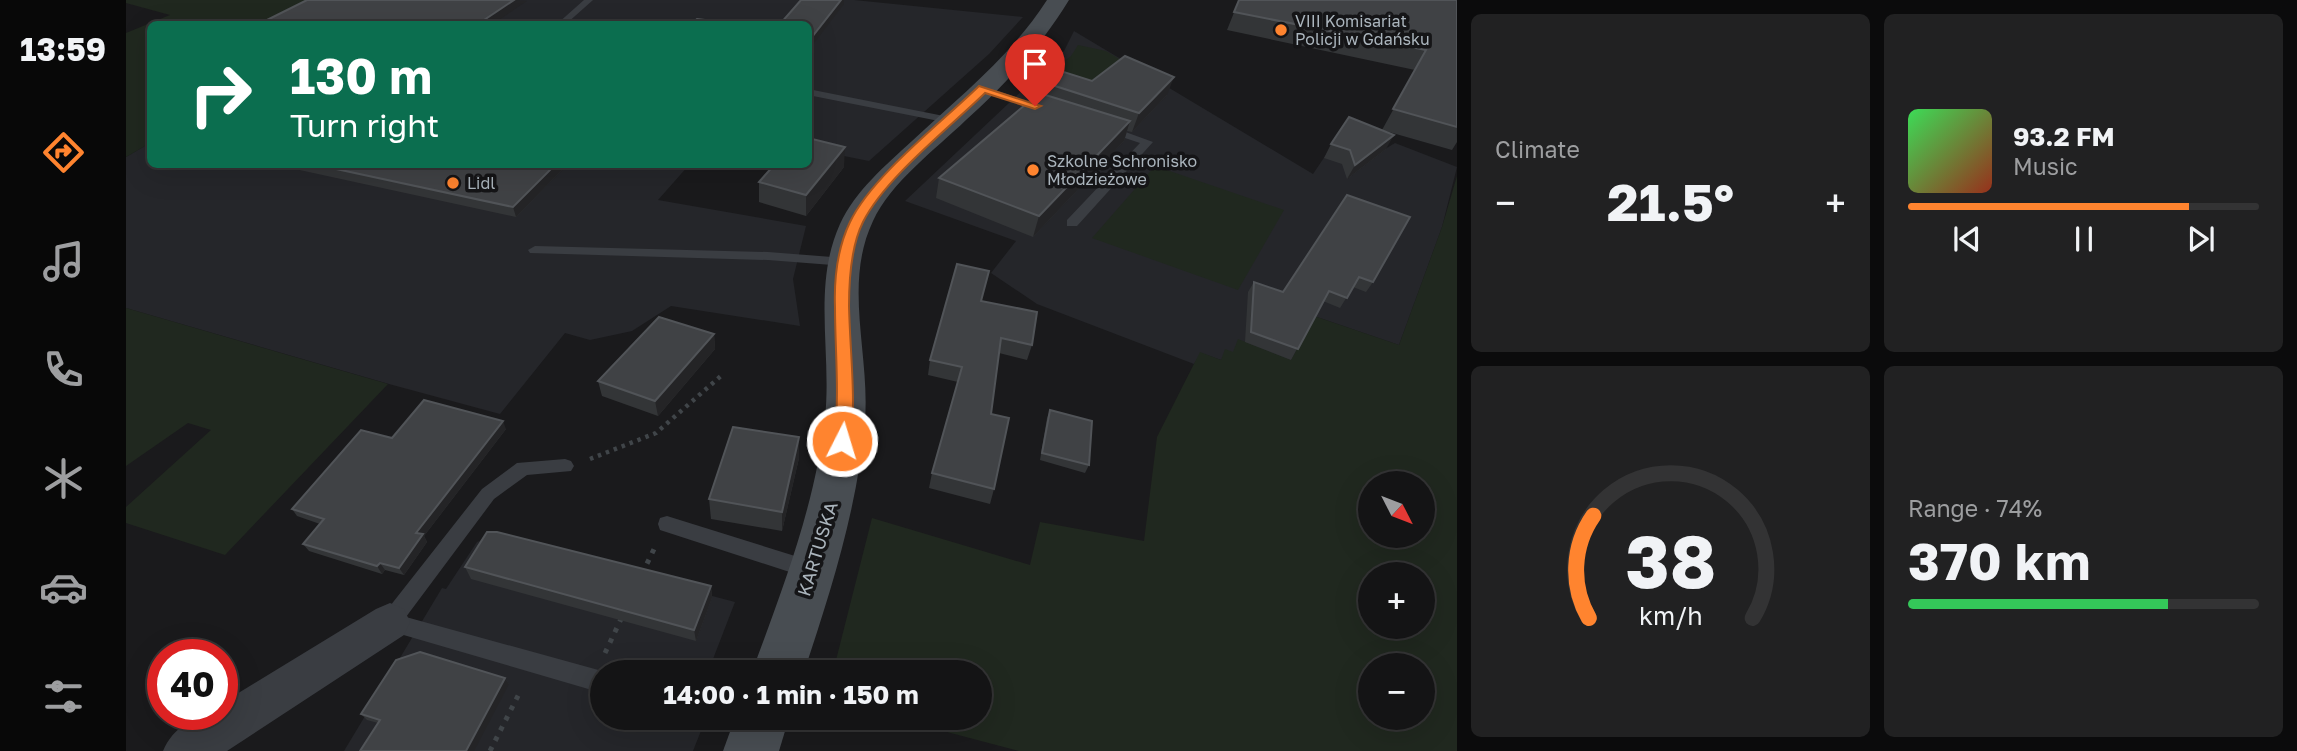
<!DOCTYPE html>
<meta charset="utf-8">
<style>
body{margin:0;font-family:"Golos Text",sans-serif;background:#212122;color:#f1f3f6;height:100vh;display:flex;flex-direction:column;font-size:26px;white-space:nowrap}
*{box-sizing:border-box;margin:0}
p{font-size:23px;color:#9d9ea0}
.icon{flex:none;width:38px;height:38px;fill:none;stroke:currentColor;stroke-width:2;stroke-linecap:round;stroke-linejoin:round}
.map{position:relative;flex:1;overflow:hidden}
.drawer{display:flex;flex-direction:column;gap:14px;padding:14px;background:#0b0b0c;width:840px}
.drawer>*{flex:none}
.top-card{position:absolute;left:21px;top:21px;width:665px;height:147px;border-radius:10px;box-shadow:0 7px 28px #0002,0 0 0 2px #333334;background:#0b6e4f;color:#fff;overflow:hidden}
.needle{width:46px;rotate:132deg}
.controls{position:absolute;left:1232px;top:471px;display:grid;gap:14px}
.controls a{display:grid;place-items:center;width:77px;height:77px;border-radius:50%;background:#141415;box-shadow:0 7px 28px #0002,0 0 0 2px #333334;font-size:35px}
.speed{position:absolute;left:21px;top:639px;display:flex;gap:14px;font-size:35px;font-weight:700;text-align:center}
.speed>*{display:grid;place-content:center;width:91px;height:91px;border-radius:50%;background:#141415;box-shadow:0 7px 28px #0002,0 0 0 2px #333334;line-height:1}
.speed .limit{border:10px solid #d22;background:#fff;color:#111}
.pin{position:absolute;display:grid;place-items:center;width:60px;height:60px;color:#fff;margin:-72px -30px;border-radius:50% 50% 50% 0;rotate:-45deg;box-shadow:0 0 7px #0007}
.pin .icon{rotate:45deg}
.me{position:absolute;width:77px;margin:-38px;rotate:5deg;stroke-linejoin:round;filter:drop-shadow(0 0 5px #0008)}
.turn{display:flex;align-items:center;gap:24px;height:147px;padding:0 28px;font-size:32px}
.turn .icon{width:91px;height:91px;stroke-width:2.5}
.turn b{display:block;font-size:49px;line-height:60px}
.big{font-size:52px;font-weight:700;line-height:1.1}
.drawer .widget{flex:1;display:flex;flex-direction:column;justify-content:center;gap:10px;min-width:0;padding:0 24px;border-radius:10px;background:#212122}
.drawer .dial{align-items:center;gap:0}
.dial svg{height:182px;overflow:visible;fill:none;stroke:#333334;stroke-width:7;stroke-linecap:round;text-anchor:middle}
.dial text{fill:#f1f3f6;stroke:none}
.song{display:flex;align-items:center;gap:21px}
.cover{width:84px;height:84px;border-radius:10px;background:linear-gradient(135deg,hsl(130 70% 55%),hsl(10 70% 35%))}
.played{height:7px;border-radius:4px;background:linear-gradient(90deg,#ff842f 80%,#333334 80%)}
.keys{display:flex;justify-content:space-around;direction:ltr}
.heat{display:flex;justify-content:space-between;align-items:center;font-size:38px;direction:ltr}
.charge{height:10px;border-radius:5px;background:linear-gradient(90deg,#34c759 74%,#333334 0)}
.drawer .tiles{flex:1;display:grid;gap:14px;grid-template-columns:repeat(2,1fr)}
.trip{position:absolute;left:464px;top:660px;width:402px;height:70px;border-radius:35px;background:#141415;box-shadow:0 7px 28px #0002,0 0 0 2px #333334;font-weight:700;line-height:70px;text-align:center}
main{display:flex;flex:1;min-height:0}
.tabs{display:flex;flex-direction:column;width:126px;justify-content:space-around;align-items:center;background:#080808;color:#9d9ea0}
.tabs .icon{width:49px;height:49px}
.tabs .on{color:#ff842f}
.tabs b{font-size:32px;color:#f1f3f6}
.map>svg:first-child{display:block}
</style>
<main>
<nav class="tabs">
<b>13:59</b>
<svg class="icon on" aria-label="directions" viewBox="0 0 24 24"><path d="M12 3l9 9-9 9-9-9zM9 14v-3h6M13 9l2 2-2 2"/></svg>
<svg class="icon" aria-label="music" viewBox="0 0 24 24"><path d="M9 18V5l10-2v13"/><circle cx="6" cy="18" r="3"/><circle cx="16" cy="16" r="3"/></svg>
<svg class="icon" aria-label="phone" viewBox="0 0 24 24"><path d="M5 4h4l2 5-3 2q2 4 5 5l2-3 5 2v4C11 20 4 13 5 4z"/></svg>
<svg class="icon" aria-label="climate" viewBox="0 0 24 24"><path d="M12 3v18M4 7l16 10M4 17L20 7"/></svg>
<svg class="icon" aria-label="car" viewBox="0 0 24 24"><path d="M5 17H2v-5l4-1 3-4h7l3 4 3 1v5h-3M9 17h6M6 11h13"/><circle cx="7" cy="17" r="2"/><circle cx="17" cy="17" r="2"/></svg>
<svg class="icon" aria-label="filters" viewBox="0 0 24 24"><path d="M4 7h16M4 17h16"/><circle cx="9" cy="7" r="2"/><circle cx="15" cy="17" r="2"/></svg>
</nav>
<div class="map">
<svg width="1331" height="751" viewBox="0 0 1331 751">
<rect width="100%" height="100%" fill="#1a1a1c"/>
<g fill="#25262a">
<polygon points="192,0 728,0 897,17 863,54 743,161 683,149 682,24 144,24"/>
<polygon points="948,31 1187,174 1216,131 1259,149 1269,143 1331,167 1316,227 1273,345 1188,316 1165,360 1106,352 1095,360 1075,353 1068,364 911,304 865,273 890,241 779,201 938,51"/>
<polygon points="24,143 24,164 563,165 532,200 680,226 667,279 674,326 545,306 506,331 464,340 439,333 374,414 263,384 0,308 0,157"/>
<polygon points="363,537 609,602 582,672 476,672 476,718 580,718 567,751 218,751 316,588 320,589 351,542"/>
</g>
<g fill="#20281f" fill-rule="evenodd">
<polygon points="0,0 192,0 144,24 24,24 24,143 0,157 0,33 44,15 0,3"/>
<polygon points="952,45 980,51 1037,85 957,93 914,80 945,56"/>
<polygon points="1029,166 1158,210 1112,290 966,238"/>
<path d="M1331,176V751H893L768,718H854V672H707L746,518L904,565L914,522L1018,541L1031,437L1074,352L1095,360L1099,349L1107,352L1112,339L1165,360L1188,316L1273,345L1316,227ZM1244,483H1297V536H1244ZM1244,574H1297V626H1244ZM1244,665H1297V718H1244Z"/>
<polygon points="0,308 262,384 99,555 0,523 0,507 85,430 62,423 0,466"/>
</g>
<g fill="none" stroke-linecap="round" stroke-linejoin="round">
<polyline stroke="#404549" stroke-width="4.5" stroke-dasharray="3.5 5" stroke-linecap="butt" points="464,459 530,433 596,375"/>
<g stroke="#404549" stroke-width="5" stroke-dasharray="4.5 7" stroke-linecap="butt">
<polyline points="516,574 529,547"/>
<polyline points="479,653 496,617"/>
<polyline points="364,751 395,690"/>
</g>
<g fill="#3a3d42" fill-rule="evenodd">
<polygon points="458,0 467,0 440,24 431,24"/>
<polygon points="853,87 861,87 926,110 917,112 853,91"/>
<polygon points="682,89 823,117 828,120 823,123 682,95"/>
<polygon points="975,126 983,126 1027,142 951,226 941,226 941,220 1014,143 975,130"/>
<polygon points="409,246 642,252 719,258 726,262 719,266 642,260 404,253 402,250"/>
<polygon points="439,459 445,461 448,466 445,471 401,475 368,499 280,617 476,671 476,693 257,629 254,622 257,615 356,489 391,463"/>
<polygon points="541,516 685,561 692,564 695,570 692,576 685,579 534,530 532,524 534,518"/>
<polygon points="587,718 628,718 634,720 637,728 634,736 626,739 590,726"/>
</g>
<path fill="#3a3d42" fill-rule="evenodd" d="M264,603L278,609L284,622L278,635L101,751H37C47,727 70,714 96,714V703L250,609Z"/>
<g fill="#484d52" fill-rule="evenodd">
<path d="M921,0H943C915,46 880,84 840,120C809,150 765,182 747,221C717,284 744,354 739,420C732,507 705,590 678,672H626C656,590 689,506 699,418C706,353 686,286 714,224C729,191 760,165 786,141C834,96 885,56 921,0Z"/>
<polygon points="609,718 663,718 653,751 597,751"/>
</g>
</g>
<g fill="#333537">
<polygon points="1113,0 1331,0 1331,142 1326,150 1256,130 1260,149 1221,179 1216,164 1198,158 1205,144 1256,130 1289,70 1101,30"/>
<polygon points="966,81 1041,95 1006,132 1001,131 998,141 907,237 810,198 813,178 921,95 923,84"/>
<polygon points="146,164 442,164 390,217"/>
<polygon points="718,167 680,216 633,202 633,182"/>
<polygon points="1221,195 1247,282 1240,292 1227,287 1214,308 1197,301 1165,360 1119,342 1122,292 1128,282 1157,292"/>
<polygon points="856,301 906,345 901,360 873,353 865,414 868,489 864,504 803,488 806,473 832,382 802,375 804,360"/>
<polygon points="588,334 589,349 532,416 476,396 472,381"/>
<polygon points="924,410 963,465 959,473 914,460 921,418"/>
<polygon points="380,429 298,536 301,542 278,575 259,570 256,574 183,551 177,544 194,524 171,516 166,509 266,438"/>
<polygon points="673,458 656,531 585,519 583,499"/>
<polygon points="339,567 585,586 586,598 570,641 345,579"/>
<polygon points="379,678 383,684 252,723 241,720 235,714"/>
</g>
<g fill="#242426">
<polygon points="388,0 401,1 367,24 352,24"/>
<polygon points="715,0 718,0 718,4 682,51 682,42"/>
<polygon points="1048,77 1041,95 1006,132 1013,113"/>
<polygon points="1004,121 998,141 907,237 913,216"/>
<polygon points="1268,135 1260,149 1221,179 1229,165"/>
<polygon points="719,147 718,167 680,216 680,195"/>
<polygon points="430,164 442,164 390,217 387,207"/>
<polygon points="588,334 589,349 532,416 529,401"/>
<polygon points="377,421 380,429 298,536 301,542 278,575 273,568 290,533"/>
<polygon points="673,437 673,458 656,531 656,512"/>
<polygon points="254,563 259,570 256,574 251,566"/>
<polygon points="585,586 586,598 570,641 568,630"/>
<polygon points="379,678 383,684 348,751 340,751"/>
</g>
<g fill="#404245" stroke="#515458" stroke-width="2">
<polygon points="181,0 388,0 352,24 133,24"/>
<polygon points="675,0 715,0 682,42 682,24 654,24"/>
<polygon points="1113,0 1331,0 1331,127 1267,109 1300,50 1108,12"/>
<polygon points="571,19 611,24 565,24"/>
<polygon points="999,56 1048,77 1013,113 923,84 938,72 966,81"/>
<polygon points="913,93 1004,121 913,216 813,178"/>
<polygon points="1223,117 1268,135 1229,165 1224,150 1205,144"/>
<polygon points="682,138 719,147 680,195 633,182 649,164 682,164"/>
<polygon points="187,164 430,164 387,207"/>
<polygon points="1221,195 1284,217 1247,282 1233,277 1221,298 1203,291 1172,349 1125,332 1128,282 1157,292"/>
<polygon points="831,264 863,271 855,301 911,312 906,345 875,338 865,414 883,418 868,489 806,473 836,367 804,360"/>
<polygon points="533,317 588,334 529,401 472,381"/>
<polygon points="298,400 377,421 290,533 297,534 273,568 254,563 251,566 177,544 198,519 166,509 235,430 266,438"/>
<polygon points="924,410 966,421 963,465 916,453"/>
<polygon points="607,427 673,437 656,512 583,499"/>
<polygon points="361,532 371,532 585,586 568,630 339,567"/>
<polygon points="294,652 379,678 340,751 234,751 254,720 235,714 270,660"/>
</g>
<path fill="#ff842f" stroke="#a6561f" stroke-width="2" d="M853,86L915,106L909,109L859,93C823,128 759,178 737,222C725,246 723,280 723,306C724,352 730,395 725,441L716,447L710,445L708,441C714,395 709,352 709,307C708,279 712,247 724,222C746,176 815,123 853,86Z"/>
<g fill="#ff842f" stroke="#151517" stroke-width="2.5">
<circle cx="1155" cy="30" r="7"/>
<circle cx="907" cy="170" r="7"/>
<circle cx="327" cy="183" r="7"/>
</g>
<g text-anchor="middle" stroke-width="7" stroke-linejoin="round" paint-order="stroke">
<g font-size="16" fill="#abb5bd" stroke="#151517" text-anchor="start">
<text x="1169" y="27">VIII Komisariat<tspan x="1169" dy="18">Policji w Gdańsku</tspan></text>
<text x="921" y="167">Szkolne Schronisko<tspan x="921" dy="18">Młodzieżowe</tspan></text>
<text x="341" y="189">Lidl</text>
</g>
<g font-size="18" fill="#abb5bd" stroke="#151517">
<text transform="translate(692 549) rotate(-73)" y="6">KARTUSKA</text>
</g>
</g>
</svg>
<div class="controls">
<a><svg class="needle" viewBox="-14 -14 28 28"><path d="M0-13l5 13h-10z" fill="#e53935"/><path d="M0 13l5-13h-10z" fill="#9d9ea0"/></svg></a>
<a>+</a>
<a>−</a>
</div>
<div class="speed"><div class="limit">40</div></div>
<div class="pin" style="left:909px;top:106px;background:#d93025"><svg class="icon" aria-label="arrive" viewBox="0 0 24 24"><path d="M6 21V4h12l-3 4 3 4H6"/></svg></div>
<svg class="me" style="left:716px;top:441px" viewBox="-20 -20 40 40"><circle r="17" fill="#ff842f" stroke="#fff" stroke-width="3"/><path d="M0-11L8 9 0 5-8 9z" fill="#fff"/></svg>
<div class="trip">14:00 · 1 min · 150 m</div>
<div class="top-card">
<div class="turn"><svg class="icon" aria-label="right" viewBox="0 0 24 24"><path d="M7 20v-9h11M14 6l5 5-5 5"/></svg><div><b>130 m</b>Turn right</div></div>
</div>
</div>
<section class="drawer">
<div class="tiles">
<div class="widget"><p>Climate</p>
<div class="heat"><a>−</a><b class="big">21.5°</b><a>+</a></div>
</div>
<div class="widget">
<div class="song"><i class="cover"></i><div><b>93.2 FM</b><p>Music</p></div></div>
<div class="played"></div>
<div class="keys"><svg class="icon" aria-label="previous" viewBox="0 0 24 24"><path d="M18 5L8 12l10 7zM5 5v14"/></svg><svg class="icon" aria-label="pause" viewBox="0 0 24 24"><path d="M8 5v14M16 5v14"/></svg><svg class="icon" aria-label="next" viewBox="0 0 24 24"><path d="M6 5l10 7-10 7zM19 5v14"/></svg></div>
</div>
<div class="widget dial"><svg viewBox="0 0 100 80">
<path d="M14 69A42 42 0 1 1 86 69"/>
<path d="M14 69A42 42 0 0 1 16 24" stroke="#ff842f"/>
<text x="50" y="56" font-size="32" font-weight="700">38</text>
<text x="50" y="72" font-size="11">km/h</text>
</svg></div>
<div class="widget"><p>Range · 74%</p><b class="big">370 km</b><div class="charge"></div></div>
</div>
</section>
</main>
